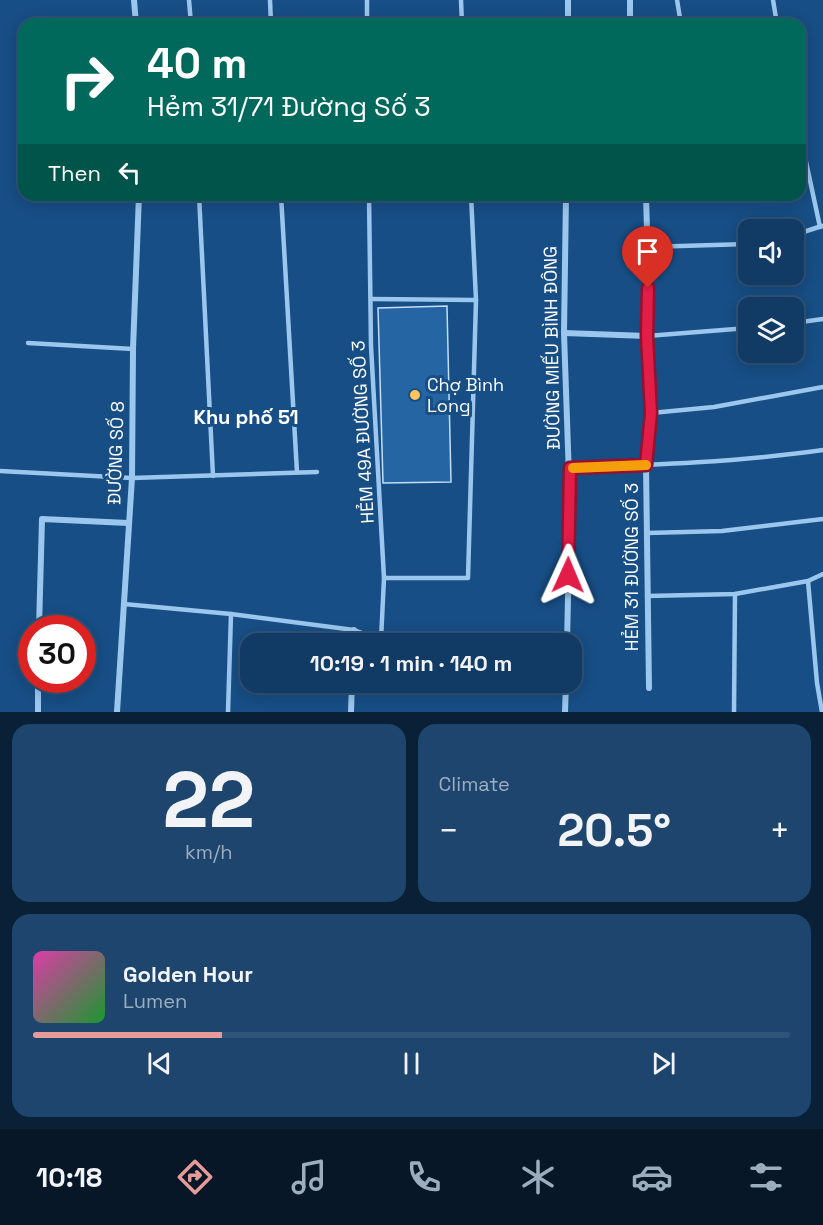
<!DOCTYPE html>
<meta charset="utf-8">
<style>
body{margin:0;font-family:"Space Grotesk",sans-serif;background:#1e456d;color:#f1f3f6;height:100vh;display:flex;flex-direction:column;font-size:22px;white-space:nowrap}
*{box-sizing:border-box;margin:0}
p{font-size:20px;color:#9cadbf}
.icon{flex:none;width:33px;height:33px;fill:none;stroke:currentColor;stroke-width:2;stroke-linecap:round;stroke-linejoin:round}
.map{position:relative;height:712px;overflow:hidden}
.sheet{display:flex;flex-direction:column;gap:12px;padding:12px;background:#092037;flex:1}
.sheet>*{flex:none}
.hud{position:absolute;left:18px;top:18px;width:788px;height:183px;border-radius:18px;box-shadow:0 3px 15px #0003,0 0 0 2px #305478;background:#00695c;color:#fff;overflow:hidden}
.buttons{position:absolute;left:738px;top:219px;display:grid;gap:12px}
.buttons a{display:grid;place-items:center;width:66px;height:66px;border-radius:12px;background:#113a64;box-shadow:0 3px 15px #0003,0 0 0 2px #305478;font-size:30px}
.speed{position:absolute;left:18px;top:615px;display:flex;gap:12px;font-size:30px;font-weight:700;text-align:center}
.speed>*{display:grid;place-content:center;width:78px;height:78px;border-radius:50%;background:#113a64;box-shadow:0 3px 15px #0003,0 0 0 2px #305478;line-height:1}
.speed .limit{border:9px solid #d22;background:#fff;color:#111}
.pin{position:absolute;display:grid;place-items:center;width:51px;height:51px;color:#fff;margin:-62px -26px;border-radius:50% 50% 50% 0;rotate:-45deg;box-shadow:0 0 6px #0007}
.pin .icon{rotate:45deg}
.me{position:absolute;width:66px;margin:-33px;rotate:1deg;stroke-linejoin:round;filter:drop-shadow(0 0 4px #0008)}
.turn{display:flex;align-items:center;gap:21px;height:126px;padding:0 30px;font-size:27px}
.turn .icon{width:78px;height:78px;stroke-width:2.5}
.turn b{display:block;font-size:42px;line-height:51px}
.then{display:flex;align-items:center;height:57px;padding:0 30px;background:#0003;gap:12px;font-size:22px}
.big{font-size:45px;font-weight:600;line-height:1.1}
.sheet .card{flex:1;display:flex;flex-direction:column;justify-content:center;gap:9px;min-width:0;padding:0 21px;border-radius:18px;background:#1e456d}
.sheet .dial{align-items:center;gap:0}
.dial b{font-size:78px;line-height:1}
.song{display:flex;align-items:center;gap:18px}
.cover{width:72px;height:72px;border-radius:9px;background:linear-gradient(135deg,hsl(320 70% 55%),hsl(130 70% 35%))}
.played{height:6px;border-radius:3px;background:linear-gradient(90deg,#e69b98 25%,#305478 25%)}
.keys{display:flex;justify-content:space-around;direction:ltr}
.heat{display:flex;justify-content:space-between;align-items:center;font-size:33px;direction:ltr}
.sheet .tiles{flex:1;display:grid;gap:12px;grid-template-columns:1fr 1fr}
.card:last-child{grid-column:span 2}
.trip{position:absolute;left:240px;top:633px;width:342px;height:60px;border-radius:18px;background:#113a64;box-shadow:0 3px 15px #0003,0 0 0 2px #305478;font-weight:600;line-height:60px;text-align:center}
.tabs{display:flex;height:96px;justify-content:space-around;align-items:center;background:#071728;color:#9cadbf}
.tabs .icon{width:42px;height:42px}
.tabs .current{color:#e69b98}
.tabs b{font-size:27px;color:#f1f3f6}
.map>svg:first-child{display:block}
</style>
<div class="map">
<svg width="823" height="712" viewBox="0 0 823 712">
<rect width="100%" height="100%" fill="#174e85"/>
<polygon fill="#2565a4" stroke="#c1defa" stroke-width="1.5" points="447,306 451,482 383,483 378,308"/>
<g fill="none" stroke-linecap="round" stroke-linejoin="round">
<g stroke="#9bc6ed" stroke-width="4.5">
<polyline points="189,0 191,24"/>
<polyline points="270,0 271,24"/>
<polyline points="367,0 367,24"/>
<polyline points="461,0 462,24"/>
<polyline points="677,0 681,24"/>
<polyline points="773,0 777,24"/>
<polyline points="800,134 820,227"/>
<polyline points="199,195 213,476"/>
<polyline points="281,195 297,472"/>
<polyline points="794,235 822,226"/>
<polyline points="647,247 748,244"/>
<polyline points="371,299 476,300"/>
<polyline points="794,323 823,319"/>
<polyline points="647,336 748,328"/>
<polyline points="28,343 133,349"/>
<polyline points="651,413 714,407 823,387"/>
<path d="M570,468C654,465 739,462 823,450"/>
<polyline points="0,471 132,478 317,472"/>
<polyline points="647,533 722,531 823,519"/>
<polyline points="384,578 468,578 476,300 471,195"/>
<polyline points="808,581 817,683 822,712"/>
<polyline points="647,596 735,594 808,581 823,574"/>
<polyline points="124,604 231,614 354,630 381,640 384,578 371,346 369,195"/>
<polyline points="381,640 421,644"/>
<polyline points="228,712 231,614"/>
<polyline points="734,712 735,594"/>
</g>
<g stroke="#9bc6ed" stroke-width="6">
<polyline points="134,0 136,24"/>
<polyline points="630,0 630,24"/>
<polyline points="568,24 568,0"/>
<polyline points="566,195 564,333 570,506 567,644"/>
<polyline points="646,195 648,265 647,336 651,413 646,465 649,688"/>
<polyline points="564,333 647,336"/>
<polyline points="39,628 42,519 128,523"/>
<polyline points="354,644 354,630"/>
<polyline points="38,712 38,680"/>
<polyline points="117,712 132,478 133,349 139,195"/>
<polyline points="351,712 352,682"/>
<polyline points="565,712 566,682"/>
</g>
</g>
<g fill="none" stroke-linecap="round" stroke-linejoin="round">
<g stroke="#92132f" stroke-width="15">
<polyline id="route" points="568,575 570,468 646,465 651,413 647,336 648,288"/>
</g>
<use href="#route" stroke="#e11d48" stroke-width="10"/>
<polyline stroke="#f59e0b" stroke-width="10" points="573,468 646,465"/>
</g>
<circle fill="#ffc458" stroke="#174e85" stroke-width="2" cx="415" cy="395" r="6"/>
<g text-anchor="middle" stroke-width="6" stroke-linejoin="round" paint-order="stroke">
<g font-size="18" fill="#fff" stroke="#174e85">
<text transform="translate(552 348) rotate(-91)" y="6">ĐƯỜNG MIẾU BÌNH ĐÔNG</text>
<text transform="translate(363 432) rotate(-93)" y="6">HẺM 49A ĐƯỜNG SỐ 3</text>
<text transform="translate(116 453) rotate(-88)" y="6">ĐƯỜNG SỐ 8</text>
<text transform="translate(632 567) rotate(-90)" y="6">HẺM 31 ĐƯỜNG SỐ 3</text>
</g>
<g font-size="18" fill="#fff" stroke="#174e85" text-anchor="start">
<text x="427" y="391">Chợ Bình<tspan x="427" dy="21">Long</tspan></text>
</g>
<g font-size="20" font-weight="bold" fill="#fff" stroke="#174e85">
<text x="246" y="424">Khu phố 51</text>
</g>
</g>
</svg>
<div class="buttons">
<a><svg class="icon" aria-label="sound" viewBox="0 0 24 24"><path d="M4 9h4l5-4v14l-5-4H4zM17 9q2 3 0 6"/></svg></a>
<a><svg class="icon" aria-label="layers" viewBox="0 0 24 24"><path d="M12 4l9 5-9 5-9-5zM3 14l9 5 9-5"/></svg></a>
</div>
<div class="speed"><div class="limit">30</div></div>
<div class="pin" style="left:648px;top:288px;background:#d93025"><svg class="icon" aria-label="arrive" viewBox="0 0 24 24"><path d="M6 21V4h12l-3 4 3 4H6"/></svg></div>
<svg class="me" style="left:568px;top:575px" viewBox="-20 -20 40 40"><path d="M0-17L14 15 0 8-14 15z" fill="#e11d48" stroke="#fff" stroke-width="4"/></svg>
<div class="trip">10:19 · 1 min · 140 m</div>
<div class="hud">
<div class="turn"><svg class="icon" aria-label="right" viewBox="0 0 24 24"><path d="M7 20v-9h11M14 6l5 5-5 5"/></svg><div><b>40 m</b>Hẻm 31/71 Đường Số 3</div></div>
<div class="then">Then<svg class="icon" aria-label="left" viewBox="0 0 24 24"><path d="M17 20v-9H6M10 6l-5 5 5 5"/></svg></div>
</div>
</div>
<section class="sheet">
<div class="tiles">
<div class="card dial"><b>22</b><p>km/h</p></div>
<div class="card"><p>Climate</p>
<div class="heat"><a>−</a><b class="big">20.5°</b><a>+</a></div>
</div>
<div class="card">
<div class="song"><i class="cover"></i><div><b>Golden Hour</b><p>Lumen</p></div></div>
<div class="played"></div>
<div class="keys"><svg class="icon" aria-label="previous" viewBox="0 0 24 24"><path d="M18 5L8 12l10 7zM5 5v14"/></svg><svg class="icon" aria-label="pause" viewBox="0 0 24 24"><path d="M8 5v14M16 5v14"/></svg><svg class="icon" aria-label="next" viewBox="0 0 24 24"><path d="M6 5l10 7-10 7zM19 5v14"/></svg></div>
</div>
</div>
</section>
<nav class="tabs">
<b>10:18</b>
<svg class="icon current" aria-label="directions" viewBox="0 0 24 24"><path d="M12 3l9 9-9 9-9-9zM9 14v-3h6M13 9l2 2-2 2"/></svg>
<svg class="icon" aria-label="music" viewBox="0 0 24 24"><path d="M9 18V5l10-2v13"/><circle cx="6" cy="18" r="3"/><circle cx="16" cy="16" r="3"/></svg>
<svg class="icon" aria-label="phone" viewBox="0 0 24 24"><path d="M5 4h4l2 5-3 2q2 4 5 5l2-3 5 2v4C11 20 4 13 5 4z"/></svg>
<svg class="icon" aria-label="climate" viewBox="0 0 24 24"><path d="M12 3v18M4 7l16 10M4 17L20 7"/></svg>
<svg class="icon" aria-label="car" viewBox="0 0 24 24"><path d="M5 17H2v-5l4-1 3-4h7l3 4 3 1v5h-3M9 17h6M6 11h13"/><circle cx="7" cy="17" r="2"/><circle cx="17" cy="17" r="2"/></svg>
<svg class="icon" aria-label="filters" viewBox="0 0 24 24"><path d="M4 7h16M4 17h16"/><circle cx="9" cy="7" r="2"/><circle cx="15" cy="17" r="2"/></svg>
</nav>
